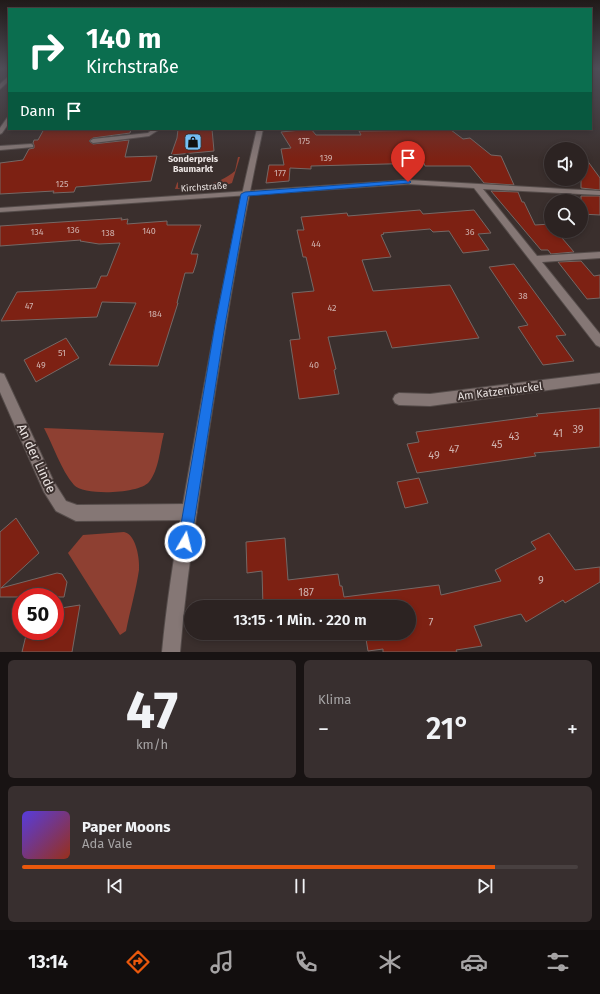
<!DOCTYPE html>
<html lang="de">
<meta charset="utf-8">
<style>
body{margin:0;font-family:"Fira Sans",sans-serif;background:#382f2f;color:#f1f3f6;height:100vh;display:flex;flex-direction:column;font-size:15px;white-space:nowrap}
*{box-sizing:border-box;margin:0}
p{font-size:13px;color:#a6a4a5}
.icon{flex:none;width:22px;height:22px;fill:none;stroke:currentColor;stroke-width:2;stroke-linecap:round;stroke-linejoin:round}
.map{position:relative;height:652px;overflow:hidden}
.sheet{display:flex;flex-direction:column;gap:8px;padding:8px;background:#181313;flex:1}
.sheet>*{flex:none}
.top-card{position:absolute;left:8px;top:8px;width:584px;height:122px;border-radius:0px;box-shadow:0 2px 6px #0003,0 0 0 1px #484040;background:#0b6e4f;color:#fff;overflow:hidden}
.tools{position:absolute;left:544px;top:142px;display:grid;gap:8px}
.tools a{display:grid;place-items:center;width:44px;height:44px;border-radius:50%;background:#2c2322;box-shadow:0 2px 6px #0003,0 0 0 1px #484040;font-size:20px}
.speed{position:absolute;left:12px;top:588px;display:flex;gap:8px;font-size:20px;font-weight:700;text-align:center}
.speed>*{display:grid;place-content:center;width:52px;height:52px;border-radius:50%;background:#2c2322;box-shadow:0 2px 6px #0003,0 0 0 1px #484040;line-height:1}
.speed .limit{border:6px solid #d22;background:#fff;color:#111}
.pin{position:absolute;display:grid;place-items:center;width:34px;height:34px;color:#fff;margin:-41px -17px;border-radius:50% 50% 50% 0;rotate:-45deg;box-shadow:0 0 4px #0007}
.pin .icon{rotate:45deg}
.me{position:absolute;width:44px;margin:-22px;rotate:8deg;stroke-linejoin:round;filter:drop-shadow(0 0 3px #0008)}
.turn{display:flex;align-items:center;gap:14px;height:84px;padding:0 12px;font-size:18px}
.turn .icon{width:52px;height:52px;stroke-width:2.5}
.turn b{display:block;font-size:28px;line-height:34px}
.then{display:flex;align-items:center;height:38px;padding:0 12px;background:#0003;gap:8px;font-size:15px}
.big{font-size:30px;font-weight:600;line-height:1.1}
.sheet .tile{flex:1;display:flex;flex-direction:column;justify-content:center;gap:6px;min-width:0;padding:0 14px;border-radius:6px;background:#382f2f}
.sheet .dial{align-items:center;gap:0}
.dial b{font-size:52px;line-height:1}
.song{display:flex;align-items:center;gap:12px}
.cover{width:48px;height:48px;border-radius:6px;background:linear-gradient(135deg,hsl(250 70% 55%),hsl(10 70% 35%))}
.played{height:4px;border-radius:2px;background:linear-gradient(90deg,#ea580c 85%,#484040 85%)}
.keys{display:flex;justify-content:space-around;direction:ltr}
.heat{display:flex;justify-content:space-between;align-items:center;font-size:22px;direction:ltr}
.sheet .tiles{flex:1;display:grid;gap:8px;grid-template-columns:1fr 1fr}
.tile:last-child{grid-column:span 2}
.trip{position:absolute;left:184px;top:600px;width:232px;height:40px;border-radius:20px;background:#2c2322;box-shadow:0 2px 6px #0003,0 0 0 1px #484040;font-weight:600;line-height:40px;text-align:center}
.tabs{display:flex;height:64px;justify-content:space-around;align-items:center;background:#120e0e;color:#a6a4a5}
.tabs .icon{width:28px;height:28px}
.tabs .selected{color:#ea580c}
.tabs b{font-size:18px;color:#f1f3f6}
.map>svg:first-child{display:block}
</style>
<div class="map">
<svg width="600" height="652" viewBox="0 0 600 652">
<rect width="100%" height="100%" fill="#3a2f2d"/>
<g fill="#8e4032">
<path d="M238,157H240L232,183L223,186L175,189L177,183L178,182V188C201,186 216,186 235,171Z"/>
<path d="M44,428L164,433C160,448 159,470 149,482C139,494 84,496 74,485C61,470 53,445 44,428Z"/>
<path d="M124,532C136,534 140,559 139,570C136,590 130,611 126,631L120,635L68,553L83,535Z"/>
</g>
<g fill="#7d2113" stroke="#756865">
<polygon points="44,129 131,129 130,133 93,138 89,141 93,144 129,140 125,157 157,156 151,181 76,187 74,192 53,193 54,191 0,194 0,163 23,160 29,149 34,148 34,145 33,143 34,140 38,140"/>
<polygon points="178,129 212,129 214,151 171,155 177,138"/>
<polygon points="311,129 316,135 361,135 359,131 451,130 463,139 470,138 491,155 501,156 514,185 484,183 470,166 425,166 424,163 311,166 311,169 290,168 289,181 266,183 269,165 284,165 281,149 291,148 281,132"/>
<polygon points="581,152 600,178 600,190 581,188"/>
<polygon points="491,191 518,192 522,202 524,202 535,225 551,224 551,231 556,231 574,252 551,254 548,250 541,250"/>
<polygon points="581,196 600,196 600,215 581,214"/>
<polygon points="420,210 423,214 474,210 491,233 478,234 489,250 463,253 449,231 433,232 430,229 383,233 384,234 381,235 391,257 362,260 373,291 450,285 479,338 392,348 386,331 328,337 336,369 334,370 339,394 299,399 290,340 300,339 292,293 314,291 306,257 303,257 297,230 304,230 301,217 347,213 348,216"/>
<polygon points="122,218 121,220 128,219 127,224 167,221 167,225 201,225 191,254 198,254 196,264 193,273 185,273 177,303 178,303 158,366 109,365 136,303 102,302 97,317 1,321 17,292 96,288 101,276 107,276 120,243 99,244 80,241 81,240 0,246 0,226"/>
<polygon points="581,261 594,276 600,275 600,298 587,299 558,262"/>
<polygon points="514,264 566,335 556,336 574,361 543,365 518,327 528,325 489,267"/>
<polygon points="66,338 79,358 36,382 24,360"/>
<polygon points="600,408 600,447 534,453 536,456 417,473 407,444 419,442 416,432 538,416 536,414"/>
<polygon points="419,478 428,503 405,508 397,482"/>
<polygon points="16,518 39,553 1,588 57,573 62,574 67,582 64,597 0,597 0,532"/>
<polygon points="549,533 575,570 600,567 600,582 565,603 563,600 526,622 521,614 474,626 482,646 456,650 457,652 383,652 383,649 368,651 365,633 409,633 409,607 263,607 262,571 247,573 246,542 285,538 288,580 338,574 340,586 342,586 344,597 439,585 441,595 501,581 495,570 536,549 531,542"/>
<polygon points="80,605 72,652 22,652 27,631 55,631 55,609"/>
<polygon points="270,633 304,633 291,635 292,637 270,640"/>
</g>
<g fill="none" stroke-linecap="round" stroke-linejoin="round">
<g stroke="#554c4a" stroke-width="2">
<g id="service">
<polygon points="7,118 9,118 9,123 2,133 0,134 0,128"/>
<polygon points="153,129 160,129 149,136 93,143 90,141 93,139 148,133"/>
<polygon points="31,144 33,145 33,147 0,150 0,146"/>
</g>
</g>
<g stroke="#554c4a" stroke-width="2">
<g id="minor">
<polygon points="9,76 9,81 0,89 0,84"/>
<polygon points="408,180 600,191 600,195 483,189 537,256 600,252 600,258 542,262 600,334 600,347 596,345 474,188 408,184 0,212 0,208"/>
<polygon points="0,373 4,374 54,482 66,501 77,505 189,504 194,507 197,512 194,517 189,520 76,521 56,511 44,492 0,392"/>
<polygon points="600,373 600,383 430,406 399,405 395,403 393,399 395,395 399,393 430,394"/>
</g>
</g>
<g stroke="#554c4a" stroke-width="2">
<path id="secondary" d="M257,129H263C241,229 225,329 209,430C198,504 186,578 180,652H162C169,578 183,504 196,431C214,330 233,229 257,129Z"/>
</g>
<use href="#service" fill="#857775" fill-rule="evenodd"/>
<use href="#minor" fill="#857775" fill-rule="evenodd"/>
<use href="#secondary" fill="#857775" fill-rule="evenodd"/>
</g>
<linearGradient id="sky" x2="0" y2="1"><stop stop-color="#201a19"/><stop offset="0.43" stop-color="#4f4d57"/><stop offset="1" stop-color="#4f4d57" stop-opacity="0"/></linearGradient>
<rect width="600" height="159" fill="url(#sky)"/>
<polygon fill="#1a73e8" stroke="#114b97" points="408,180 411,182 410,183 248,196 225,325 191,542 189,547 185,549 180,547 178,542 215,325 241,194 245,192"/>
<defs>
<g id="shop-square" transform="scale(0.9)"><rect x="-9" y="-9" width="18" height="18" rx="4" fill="#75c0f6" stroke="#3a2f2d"/><path d="M-5-2.5h2.3a2.7 3.5 0 0 1 5.4 0H5L5.5 6h-11ZM-1.5-2.5h3a1.5 2.3 0 0 0-3 0Z" fill="#111"/></g>
</defs>
<g fill-rule="evenodd">
<use href="#shop-square" x="193" y="142"/>
</g>
<g text-anchor="middle" stroke-width="4" stroke-linejoin="round" paint-order="stroke">
<g font-size="9" fill="#cfb2ae">
<text x="304" y="144">175</text>
<text x="326" y="161">139</text>
<text x="280" y="176">177</text>
<text x="62" y="187">125</text>
<text x="73" y="233">136</text>
<text x="149" y="234">140</text>
<text x="37" y="235">134</text>
<text x="470" y="235">36</text>
<text x="108" y="236">138</text>
<text x="316" y="247">44</text>
<text x="523" y="299">38</text>
<text x="29" y="309">47</text>
<text x="332" y="311">42</text>
<text x="155" y="317">184</text>
<text x="62" y="356">51</text>
<text x="41" y="368">49</text>
<text x="314" y="368">40</text>
</g>
<g font-size="9" font-weight="bold" fill="#eae3e1" stroke="#3a2f2d">
<text x="193" y="162">Sonderpreis<tspan x="193" dy="10">Baumarkt</tspan></text>
</g>
<g font-size="9" fill="#eae3e1" stroke="#3a2f2d">
<text transform="translate(204 187) rotate(-4)" y="3">Kirchstraße</text>
</g>
<g font-size="11" fill="#eae3e1" stroke="#3a2f2d">
<text transform="translate(500 391) rotate(-7)" y="4">Am Katzenbuckel</text>
</g>
<g font-size="11" fill="#cfb2ae">
<text x="578" y="433">39</text>
<text x="558" y="437">41</text>
<text x="514" y="440">43</text>
<text x="497" y="448">45</text>
<text x="454" y="453">47</text>
<text x="434" y="459">49</text>
<text x="541" y="584">9</text>
<text x="306" y="596">187</text>
<text x="431" y="626">7</text>
</g>
<g font-size="13" fill="#eae3e1" stroke="#3a2f2d">
<text transform="translate(37 458) rotate(65)" y="5">An der Linde</text>
</g>
</g>
</svg>
<div class="tools">
<a><svg class="icon" aria-label="sound" viewBox="0 0 24 24"><path d="M4 9h4l5-4v14l-5-4H4zM17 9q2 3 0 6"/></svg></a>
<a><svg class="icon" aria-label="search" viewBox="0 0 24 24"><circle cx="10" cy="10" r="6"/><path d="M15 15l6 6"/></svg></a>
</div>
<div class="speed"><div class="limit">50</div></div>
<div class="pin" style="left:408px;top:182px;background:#d93025"><svg class="icon" aria-label="arrive" viewBox="0 0 24 24"><path d="M6 21V4h12l-3 4 3 4H6"/></svg></div>
<svg class="me" style="left:185px;top:542px" viewBox="-20 -20 40 40"><circle r="17" fill="#1a73e8" stroke="#fff" stroke-width="3"/><path d="M0-11L8 9 0 5-8 9z" fill="#fff"/></svg>
<div class="trip">13:15 · 1 Min. · 220 m</div>
<div class="top-card">
<div class="turn"><svg class="icon" aria-label="right" viewBox="0 0 24 24"><path d="M7 20v-9h11M14 6l5 5-5 5"/></svg><div><b>140 m</b>Kirchstraße</div></div>
<div class="then">Dann<svg class="icon" aria-label="arrive" viewBox="0 0 24 24"><path d="M6 21V4h12l-3 4 3 4H6"/></svg></div>
</div>
</div>
<section class="sheet">
<div class="tiles">
<div class="tile dial"><b>47</b><p>km/h</p></div>
<div class="tile"><p>Klima</p>
<div class="heat"><a>−</a><b class="big">21°</b><a>+</a></div>
</div>
<div class="tile">
<div class="song"><i class="cover"></i><div><b>Paper Moons</b><p>Ada Vale</p></div></div>
<div class="played"></div>
<div class="keys"><svg class="icon" aria-label="previous" viewBox="0 0 24 24"><path d="M18 5L8 12l10 7zM5 5v14"/></svg><svg class="icon" aria-label="pause" viewBox="0 0 24 24"><path d="M8 5v14M16 5v14"/></svg><svg class="icon" aria-label="next" viewBox="0 0 24 24"><path d="M6 5l10 7-10 7zM19 5v14"/></svg></div>
</div>
</div>
</section>
<nav class="tabs">
<b>13:14</b>
<svg class="icon selected" aria-label="directions" viewBox="0 0 24 24"><path d="M12 3l9 9-9 9-9-9zM9 14v-3h6M13 9l2 2-2 2"/></svg>
<svg class="icon" aria-label="music" viewBox="0 0 24 24"><path d="M9 18V5l10-2v13"/><circle cx="6" cy="18" r="3"/><circle cx="16" cy="16" r="3"/></svg>
<svg class="icon" aria-label="phone" viewBox="0 0 24 24"><path d="M5 4h4l2 5-3 2q2 4 5 5l2-3 5 2v4C11 20 4 13 5 4z"/></svg>
<svg class="icon" aria-label="climate" viewBox="0 0 24 24"><path d="M12 3v18M4 7l16 10M4 17L20 7"/></svg>
<svg class="icon" aria-label="car" viewBox="0 0 24 24"><path d="M5 17H2v-5l4-1 3-4h7l3 4 3 1v5h-3M9 17h6M6 11h13"/><circle cx="7" cy="17" r="2"/><circle cx="17" cy="17" r="2"/></svg>
<svg class="icon" aria-label="filters" viewBox="0 0 24 24"><path d="M4 7h16M4 17h16"/><circle cx="9" cy="7" r="2"/><circle cx="15" cy="17" r="2"/></svg>
</nav>
